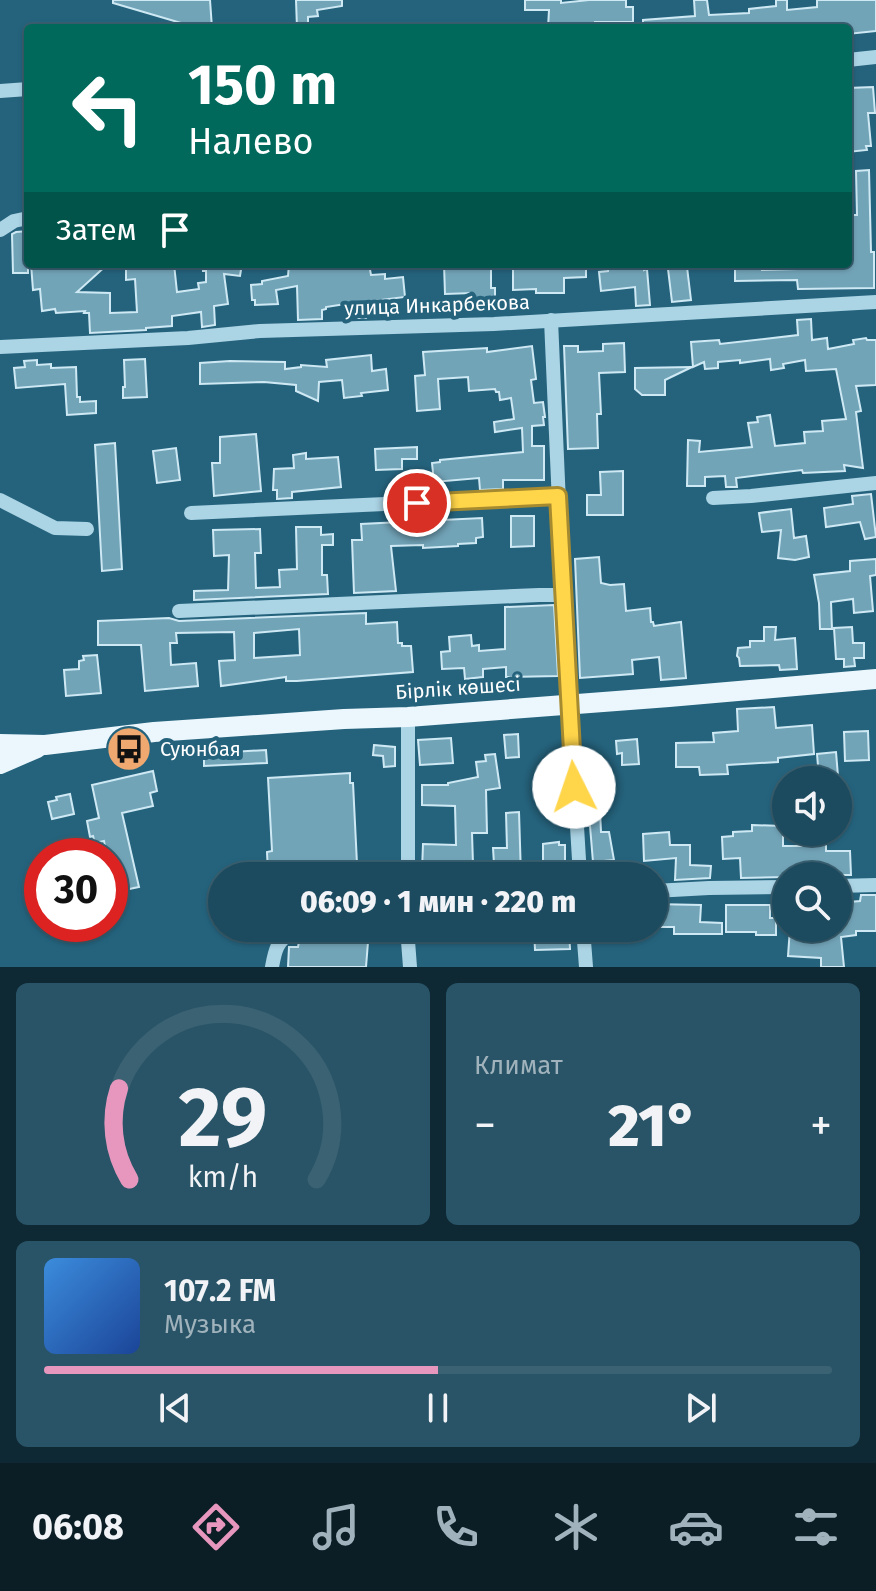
<!DOCTYPE html>
<html lang="ru">
<meta charset="utf-8">
<style>
body{margin:0;font-family:"Fira Sans",sans-serif;background:#295467;color:#f1f3f6;height:100vh;display:flex;flex-direction:column;font-size:30px;white-space:nowrap}
*{box-sizing:border-box;margin:0}
p{font-size:26px;color:#a0b3bc}
.icon{flex:none;width:44px;height:44px;fill:none;stroke:currentColor;stroke-width:2;stroke-linecap:round;stroke-linejoin:round}
.map{position:relative;height:967px;overflow:hidden}
.drawer{display:flex;flex-direction:column;gap:16px;padding:16px;background:#0f2934;flex:1}
.drawer>*{flex:none}
.guide{position:absolute;left:24px;top:24px;width:828px;height:244px;border-radius:8px;box-shadow:0 2px 6px #0004,0 0 0 2px #3a6273;background:#00695c;color:#fff;overflow:hidden}
.tools{position:absolute;left:772px;top:766px;display:grid;gap:16px}
.tools a{display:grid;place-items:center;width:80px;height:80px;border-radius:50%;background:#1c4a5e;box-shadow:0 2px 6px #0004,0 0 0 2px #3a6273;font-size:40px}
.speed{position:absolute;left:24px;top:838px;display:flex;gap:16px;font-size:40px;font-weight:700;text-align:center}
.speed>*{display:grid;place-content:center;width:104px;height:104px;border-radius:50%;background:#1c4a5e;box-shadow:0 2px 6px #0004,0 0 0 2px #3a6273;line-height:1}
.speed .limit{border:12px solid #d22;background:#fff;color:#111}
.pin{position:absolute;display:grid;place-items:center;width:68px;height:68px;color:#fff;margin:-34px;border:4px solid #fff;border-radius:50%;box-shadow:0 2px 8px #0007}
.me{position:absolute;width:88px;margin:-44px;rotate:356deg;stroke-linejoin:round;filter:drop-shadow(0 0 6px #0008)}
.turn{display:flex;align-items:center;gap:28px;height:168px;padding:0 32px;font-size:36px}
.turn .icon{width:104px;height:104px;stroke-width:2.5}
.turn b{display:block;font-size:56px;line-height:68px}
.then{display:flex;align-items:center;height:76px;padding:0 32px;background:#0003;gap:16px;font-size:30px}
.big{font-size:60px;font-weight:800;line-height:1.1}
.drawer .widget{flex:1;display:flex;flex-direction:column;justify-content:center;gap:12px;min-width:0;padding:0 28px;border-radius:12px;background:#295467}
.drawer .dial{align-items:center;gap:0}
.dial svg{height:208px;overflow:visible;fill:none;stroke:#3a6273;stroke-width:7;stroke-linecap:round;text-anchor:middle}
.dial text{fill:#f1f3f6;stroke:none}
.song{display:flex;align-items:center;gap:24px}
.cover{width:96px;height:96px;border-radius:12px;background:linear-gradient(135deg,hsl(210 70% 55%),hsl(220 70% 35%))}
.played{height:8px;border-radius:4px;background:linear-gradient(90deg,#e797bd 50%,#3a6273 50%)}
.keys{display:flex;justify-content:space-around;direction:ltr}
.heat{display:flex;justify-content:space-between;align-items:center;font-size:44px;direction:ltr}
.drawer .tiles{flex:1;display:grid;gap:16px;grid-template-columns:1fr 1fr}
.widget:last-child{grid-column:span 2}
.trip{position:absolute;left:208px;top:862px;width:460px;height:80px;border-radius:40px;background:#1c4a5e;box-shadow:0 2px 6px #0004,0 0 0 2px #3a6273;font-weight:800;line-height:80px;text-align:center}
.menu{display:flex;height:128px;justify-content:space-around;align-items:center;background:#0b1e26;color:#a0b3bc}
.menu .icon{width:56px;height:56px}
.menu .current{color:#e797bd}
.menu b{font-size:36px;color:#f1f3f6}
.map>svg:first-child{display:block}
</style>
<div class="map">
<svg width="876" height="967" viewBox="0 0 876 967">
<rect width="100%" height="100%" fill="#25637d"/>
<g fill="#72a4b8" stroke="#cee9f4" stroke-width="2" fill-rule="evenodd">
<polygon points="113,0 210,0 212,28 198,28 113,3"/>
<polygon points="296,0 342,0 342,6 317,10 318,16 308,17 308,28 297,28"/>
<polygon points="525,0 561,0 561,3 589,0 626,0 626,7 633,7 633,22 595,22 596,28 548,28 549,10 525,10"/>
<polygon points="694,0 707,0 709,15 749,13 749,9 776,6 776,0 787,0 787,10 817,7 817,0 876,0 876,31 848,34 848,28 643,28 643,20 695,16"/>
<polygon points="873,87 875,113 868,113 871,146 866,146 867,150 848,152 848,88"/>
<polygon points="869,170 871,252 874,252 874,288 798,289 797,280 735,281 735,264 762,264 762,270 797,269 797,264 848,264 848,215 857,215 856,171"/>
<polygon points="28,231 28,273 13,273 12,234 16,232"/>
<polygon points="31,264 108,264 77,292 110,293 110,313 137,312 135,279 126,280 126,264 174,264 177,292 199,289 198,283 206,282 206,271 203,271 203,264 242,264 240,276 224,274 228,304 214,306 215,325 202,327 201,312 172,316 172,326 146,328 146,330 90,333 89,313 84,313 85,311 56,313 55,309 42,311 40,289 33,290"/>
<polygon points="289,264 369,264 371,275 385,274 385,279 403,277 405,297 364,302 366,318 355,318 352,303 326,307 326,309 322,310 322,319 298,320 297,286 276,290 278,304 255,305 255,300 252,300 251,285 262,284 262,281 288,276"/>
<polygon points="444,264 491,264 491,288 495,288 495,308 473,309 473,293 445,294"/>
<polygon points="513,264 523,264 523,266 542,266 542,264 586,265 586,277 564,278 564,293 536,293 536,289 513,290"/>
<polygon points="617,264 644,264 644,270 647,269 650,305 636,306 635,287 601,291 599,272 608,271 608,267 617,266"/>
<polygon points="687,267 691,300 672,302 668,269"/>
<polygon points="811,319 812,340 827,338 828,349 854,344 853,340 866,338 867,340 876,340 876,385 856,386 861,411 856,412 863,468 844,465 845,471 803,473 802,470 736,478 737,487 726,487 725,476 705,477 705,486 687,486 688,440 700,441 699,452 752,447 748,423 758,422 757,417 770,415 775,446 805,443 804,432 823,431 822,421 846,419 836,369 806,371 805,360 783,364 784,368 771,370 770,359 740,363 740,360 718,362 718,368 705,369 704,362 693,367 691,342 719,340 720,344 798,335 797,320"/>
<polygon points="624,343 625,372 599,373 601,414 597,414 598,448 568,449 564,346 578,346 578,352 603,351 603,344"/>
<polygon points="532,346 536,379 531,380 534,403 543,402 545,417 543,417 544,425 532,426 532,446 544,446 544,480 503,480 503,489 480,490 479,478 434,482 432,463 440,462 440,460 523,452 522,428 495,432 494,422 514,419 511,398 500,400 499,392 496,392 495,389 469,391 468,377 438,379 440,409 417,411 415,376 425,375 423,352 487,348 487,352"/>
<polygon points="371,355 372,371 386,369 388,390 361,393 362,396 344,398 342,380 319,382 318,401 296,391 296,385 264,382 200,384 200,363 230,361 285,362 285,369 301,367 301,365 327,367 326,360"/>
<polygon points="145,359 147,397 123,398 123,387 125,387 124,360"/>
<polygon points="37,360 37,365 51,364 51,368 76,367 77,397 80,397 80,402 96,401 96,413 67,415 65,384 16,388 14,368 25,367 24,361"/>
<polygon points="692,367 665,380 665,395 642,395 635,389 635,368"/>
<polygon points="256,434 261,491 214,496 212,463 220,463 220,437"/>
<polygon points="115,443 122,569 102,571 95,445"/>
<polygon points="417,447 417,459 402,459 402,469 376,470 375,449"/>
<polygon points="176,448 180,480 157,483 153,451"/>
<polygon points="306,453 306,459 338,457 341,487 292,492 292,498 277,499 277,490 273,490 274,469 294,468 293,455"/>
<polygon points="623,471 623,515 587,515 587,495 601,495 600,472"/>
<polygon points="871,494 876,537 865,539 860,522 826,527 824,508 853,504 852,496"/>
<polygon points="791,509 794,538 806,536 809,557 795,560 778,558 781,530 762,532 759,513"/>
<polygon points="511,516 534,516 534,546 511,547"/>
<polygon points="482,518 483,537 476,538 476,543 458,544 458,546 423,548 423,545 391,546 396,591 354,593 352,540 362,540 361,524"/>
<polygon points="296,527 321,527 321,535 333,534 333,545 322,545 322,575 327,575 328,594 194,600 194,591 228,590 229,555 214,556 213,530 260,529 261,553 255,553 256,588 280,587 279,570 297,569"/>
<polygon points="599,557 601,583 610,585 624,584 626,611 650,608 651,622 653,622 654,626 681,622 686,678 661,680 659,657 632,660 633,674 580,678 575,559"/>
<polygon points="876,559 876,575 870,576 873,611 854,613 853,599 831,602 832,629 820,629 819,603 814,575 850,571 850,561"/>
<polygon points="554,605 558,676 506,677 506,667 483,669 483,677 465,679 464,668 442,669 441,652 450,651 449,637 471,635 472,646 479,645 479,651 505,649 505,607"/>
<path d="M366,613V624L397,622L398,643H402V646H411L413,672L297,681H286V677L221,686L219,661L235,660L234,632L176,633L177,643H170L171,665L196,663L198,686L145,691L141,645H98V621L169,618L179,621ZM299,629L300,655L254,658V633Z"/>
<polygon points="764,627 776,627 775,640 795,638 797,669 780,670 779,665 740,666 739,658 737,656 738,648 750,647 750,641 764,641"/>
<polygon points="852,627 853,643 864,643 864,658 854,658 855,666 844,667 844,659 836,659 834,628"/>
<polygon points="97,655 101,693 66,696 64,670 79,669 79,661 84,660 83,656"/>
<polygon points="774,707 776,728 812,725 814,754 778,758 778,762 727,765 728,774 700,775 699,767 676,767 676,743 714,742 713,733 738,731 737,709"/>
<polygon points="868,731 869,760 845,761 844,732"/>
<polygon points="518,734 519,757 506,758 504,735"/>
<polygon points="451,738 453,763 420,765 418,740"/>
<polygon points="637,739 639,764 622,765 622,753 617,754 616,741"/>
<polygon points="374,745 395,747 395,766 384,767 383,756 373,755"/>
<polygon points="266,750 267,763 204,766 204,752 215,751 215,753"/>
<polygon points="836,752 838,776 819,778 817,754"/>
<polygon points="495,754 500,788 486,790 487,833 472,833 473,864 494,864 493,848 507,848 506,813 519,812 521,876 455,876 454,871 422,870 423,844 456,845 455,806 422,805 422,785 448,785 448,783 478,777 476,762 486,761 485,755"/>
<polygon points="153,771 157,791 150,793 153,806 122,813 139,887 115,892 110,869 110,856 107,856 104,841 95,843 93,836 90,837 87,821 99,818 92,785"/>
<polygon points="603,772 607,811 600,811 601,832 609,832 614,860 593,862 590,826 587,826 586,801 588,801 585,774"/>
<polygon points="350,773 350,783 353,783 357,864 398,862 398,876 272,876 272,874 268,874 267,852 272,851 268,778"/>
<polygon points="70,794 74,814 52,819 48,802 57,800 56,797"/>
<polygon points="752,825 783,826 783,846 808,846 808,834 819,834 819,842 826,842 826,851 850,851 851,875 830,875 830,873 790,874 786,877 741,878 740,858 723,859 722,837 733,836 733,832 752,831"/>
<polygon points="669,832 670,845 690,845 690,865 711,866 710,878 675,880 676,858 644,861 643,834"/>
<polygon points="559,842 559,845 565,845 565,865 569,865 570,876 535,876 535,869 554,867 554,865 543,865 543,844"/>
<polygon points="861,895 876,895 876,931 856,931 856,935 841,937 844,967 821,967 821,958 788,956 790,928 838,928 838,903 860,901"/>
<polygon points="654,904 701,905 700,922 722,923 722,934 674,934 674,927 654,927"/>
<polygon points="726,905 770,905 770,918 776,918 776,935 756,935 756,932 726,932"/>
<polygon points="534,928 569,928 570,949 535,950"/>
<polygon points="351,939 351,941 368,942 366,967 288,967 289,947 298,947 299,942"/>
</g>
<g fill="none" stroke-linecap="round" stroke-linejoin="round">
<g stroke="#abd4e5" stroke-width="14">
<polyline points="848,60 876,57"/>
<polyline points="0,91 28,89"/>
<polyline points="0,230 14,221 28,218"/>
<polyline points="551,320 563,595 580,876"/>
<polyline points="0,347 188,338 260,331 494,324 876,302"/>
<polyline points="713,498 751,496 876,483"/>
<polyline points="0,500 55,528 87,529"/>
<polyline points="191,513 558,496"/>
<polyline points="179,611 539,595 563,595"/>
<polyline points="408,717 408,876"/>
<polyline points="838,886 876,885"/>
<polyline points="654,891 709,888 786,887"/>
<polyline points="407,928 410,967"/>
<polyline points="583,928 586,967"/>
<path d="M272,967C275,950 277,941 292,932L376,928"/>
</g>
<g stroke="#ebf7fd" stroke-width="20">
<polyline points="0,744 45,745 154,732 344,719 408,717 669,697 876,679"/>
<polyline points="0,764 37,748"/>
</g>
</g>
<g fill="none" stroke-linecap="round" stroke-linejoin="round">
<g stroke="#a68a30" stroke-width="20">
<polyline id="route" points="417,503 558,496 574,787"/>
</g>
<use href="#route" stroke="#ffd54a" stroke-width="14"/>
</g>
<defs>
<g id="bus-disc" transform="scale(2.3)"><circle r="9.5" fill="#eea870" stroke="#25637d"/><path d="M-5-6H5V4H4V6H2V4H-2V6H-4V4H-5ZM-3.5-4V0h7V-4ZM-3.5 1.2v1.5H-2V1.2ZM2 1.2v1.5H3.5V1.2Z" fill="#111"/></g>
</defs>
<g fill-rule="evenodd">
<use href="#bus-disc" x="129" y="749"/>
</g>
<g text-anchor="middle" stroke-width="8" stroke-linejoin="round" paint-order="stroke">
<g font-size="20" fill="#fff" stroke="#25637d">
<text transform="translate(437 305) rotate(-2)" y="7">улица Инкарбекова</text>
<text transform="translate(458 688) rotate(-4)" y="7">Бірлік көшесі</text>
</g>
<g font-size="20" fill="#fff" stroke="#25637d" text-anchor="start">
<text x="160" y="756">Суюнбая</text>
</g>
</g>
</svg>
<div class="tools">
<a><svg class="icon" aria-label="sound" viewBox="0 0 24 24"><path d="M4 9h4l5-4v14l-5-4H4zM17 9q2 3 0 6"/></svg></a>
<a><svg class="icon" aria-label="search" viewBox="0 0 24 24"><circle cx="10" cy="10" r="6"/><path d="M15 15l6 6"/></svg></a>
</div>
<div class="speed"><div class="limit">30</div></div>
<div class="pin" style="left:417px;top:503px;background:#d93025"><svg class="icon" aria-label="arrive" viewBox="0 0 24 24"><path d="M6 21V4h12l-3 4 3 4H6"/></svg></div>
<svg class="me" style="left:574px;top:787px" viewBox="-20 -20 40 40"><circle r="19" fill="#fff"/><path d="M0-13L10 11 0 6-10 11z" fill="#ffd54a"/></svg>
<div class="trip">06:09 · 1 мин · 220 m</div>
<div class="guide">
<div class="turn"><svg class="icon" aria-label="left" viewBox="0 0 24 24"><path d="M17 20v-9H6M10 6l-5 5 5 5"/></svg><div><b>150 m</b>Налево</div></div>
<div class="then">Затем<svg class="icon" aria-label="arrive" viewBox="0 0 24 24"><path d="M6 21V4h12l-3 4 3 4H6"/></svg></div>
</div>
</div>
<section class="drawer">
<div class="tiles">
<div class="widget dial"><svg viewBox="0 0 100 80">
<path d="M14 69A42 42 0 1 1 86 69"/>
<path d="M14 69A42 42 0 0 1 10 34" stroke="#e797bd"/>
<text x="50" y="56" font-size="32" font-weight="700">29</text>
<text x="50" y="72" font-size="11">km/h</text>
</svg></div>
<div class="widget"><p>Климат</p>
<div class="heat"><a>−</a><b class="big">21°</b><a>+</a></div>
</div>
<div class="widget">
<div class="song"><i class="cover"></i><div><b>107.2 FM</b><p>Музыка</p></div></div>
<div class="played"></div>
<div class="keys"><svg class="icon" aria-label="previous" viewBox="0 0 24 24"><path d="M18 5L8 12l10 7zM5 5v14"/></svg><svg class="icon" aria-label="pause" viewBox="0 0 24 24"><path d="M8 5v14M16 5v14"/></svg><svg class="icon" aria-label="next" viewBox="0 0 24 24"><path d="M6 5l10 7-10 7zM19 5v14"/></svg></div>
</div>
</div>
</section>
<nav class="menu">
<b>06:08</b>
<svg class="icon current" aria-label="directions" viewBox="0 0 24 24"><path d="M12 3l9 9-9 9-9-9zM9 14v-3h6M13 9l2 2-2 2"/></svg>
<svg class="icon" aria-label="music" viewBox="0 0 24 24"><path d="M9 18V5l10-2v13"/><circle cx="6" cy="18" r="3"/><circle cx="16" cy="16" r="3"/></svg>
<svg class="icon" aria-label="phone" viewBox="0 0 24 24"><path d="M5 4h4l2 5-3 2q2 4 5 5l2-3 5 2v4C11 20 4 13 5 4z"/></svg>
<svg class="icon" aria-label="climate" viewBox="0 0 24 24"><path d="M12 3v18M4 7l16 10M4 17L20 7"/></svg>
<svg class="icon" aria-label="car" viewBox="0 0 24 24"><path d="M5 17H2v-5l4-1 3-4h7l3 4 3 1v5h-3M9 17h6M6 11h13"/><circle cx="7" cy="17" r="2"/><circle cx="17" cy="17" r="2"/></svg>
<svg class="icon" aria-label="filters" viewBox="0 0 24 24"><path d="M4 7h16M4 17h16"/><circle cx="9" cy="7" r="2"/><circle cx="15" cy="17" r="2"/></svg>
</nav>
